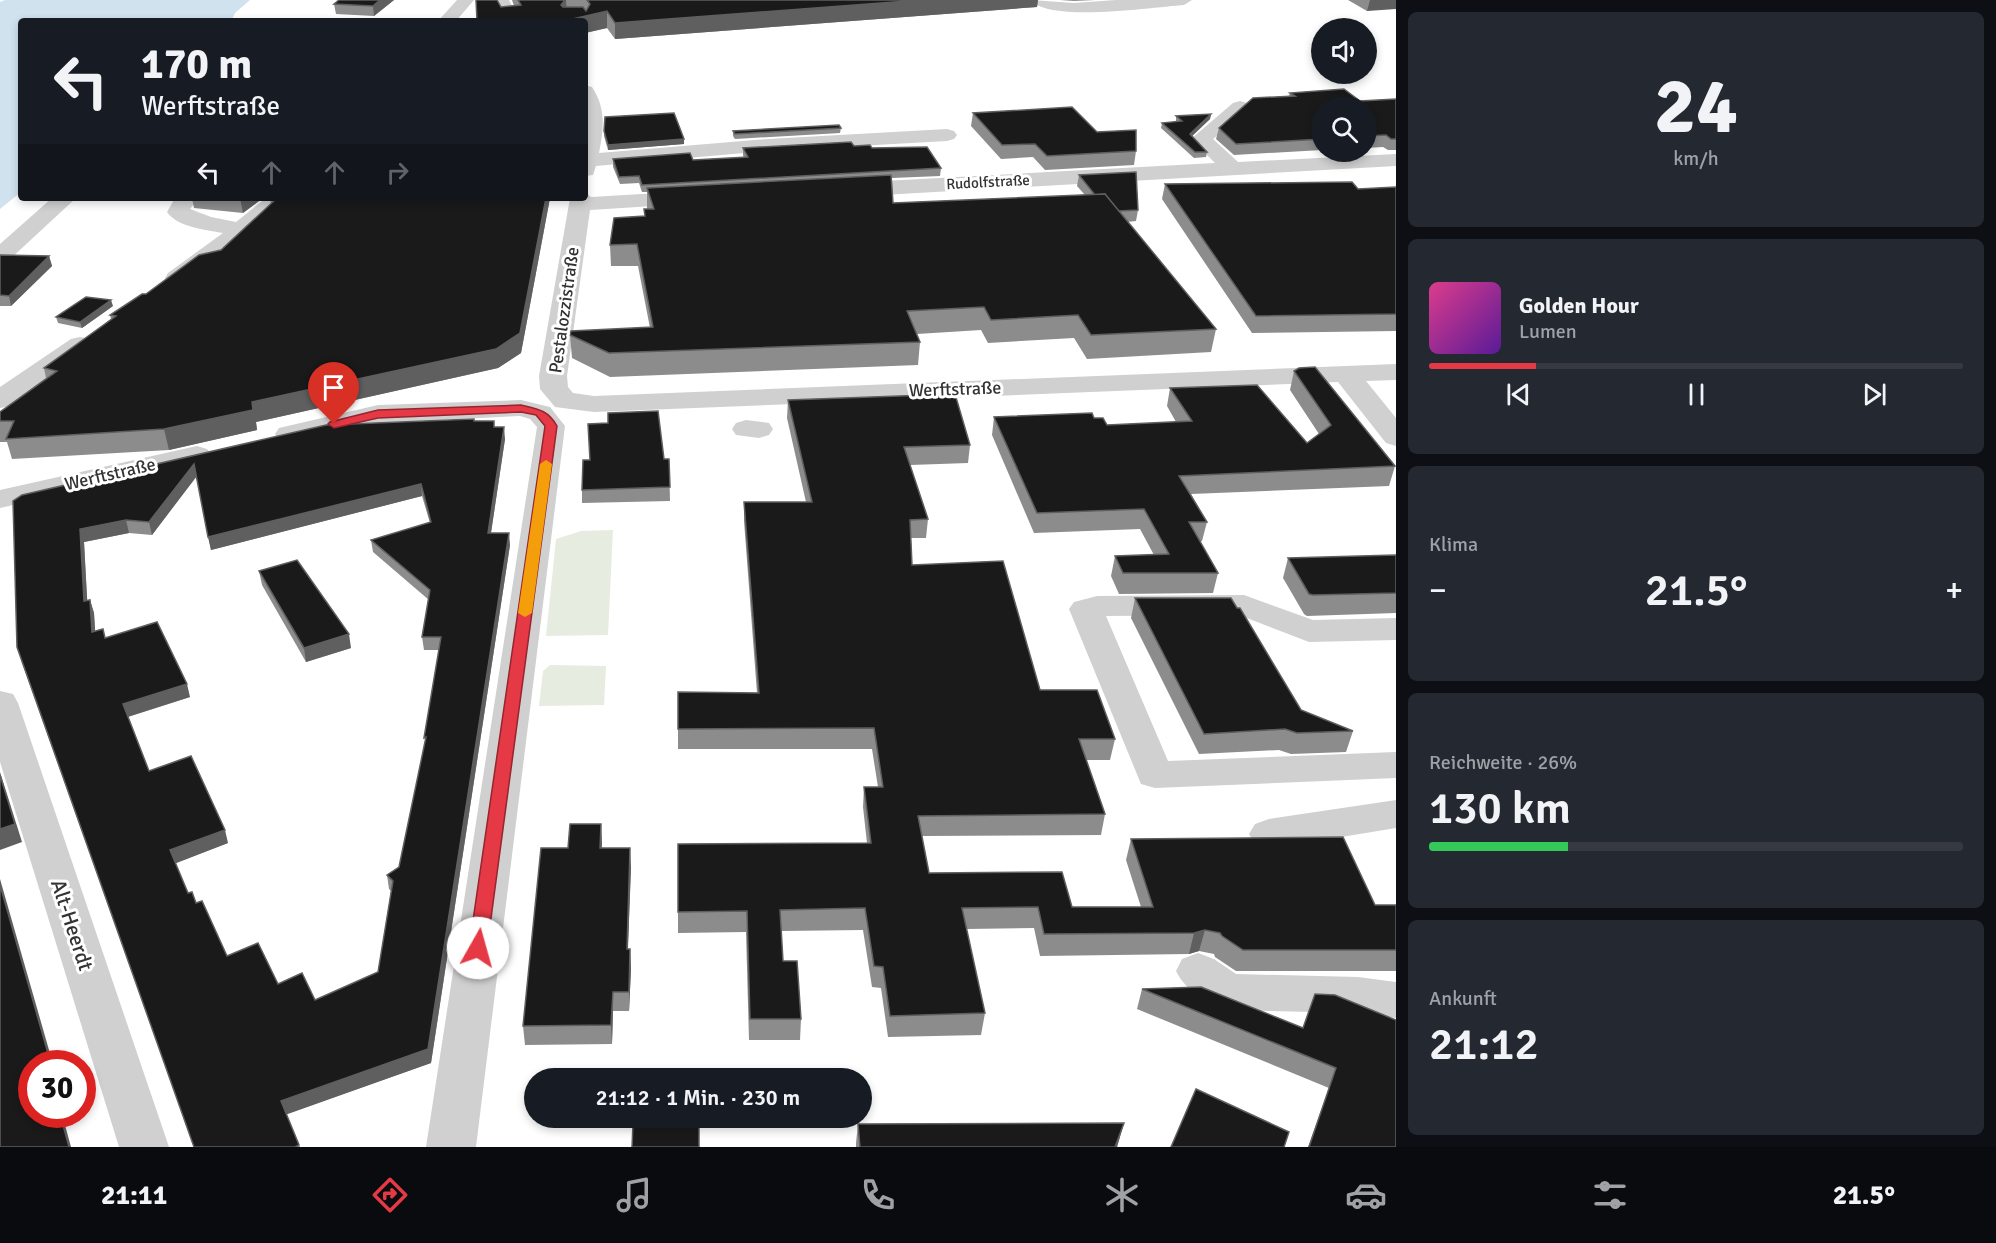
<!DOCTYPE html>
<html lang="de">
<meta charset="utf-8">
<style>
body{margin:0;font-family:Signika,sans-serif;background:#242831;color:#f1f3f6;height:100vh;display:flex;flex-direction:column;font-size:22px;white-space:nowrap}
*{box-sizing:border-box;margin:0}
p{font-size:20px;color:#9ea1a6}
.icon{flex:none;width:33px;height:33px;fill:none;stroke:currentColor;stroke-width:2;stroke-linecap:round;stroke-linejoin:round}
.map{position:relative;flex:1;overflow:hidden}
.details{display:flex;flex-direction:column;gap:12px;padding:12px;background:#0d0f14;width:600px}
.details>*{flex:none}
.top-card{position:absolute;left:18px;top:18px;width:570px;height:183px;border-radius:6px;box-shadow:0 3px 9px #0003;background:#171b24;color:#f1f3f6;overflow:hidden}
.controls{position:absolute;left:1311px;top:18px;display:grid;gap:12px}
.controls a{display:grid;place-items:center;width:66px;height:66px;border-radius:50%;background:#171b24;box-shadow:0 3px 9px #0003;font-size:30px}
.speed{position:absolute;left:18px;top:1050px;display:flex;gap:12px;font-size:30px;font-weight:700;text-align:center}
.speed>*{display:grid;place-content:center;width:78px;height:78px;border-radius:50%;background:#171b24;box-shadow:0 3px 9px #0003;line-height:1}
.speed .limit{border:9px solid #d22;background:#fff;color:#111}
.pin{position:absolute;display:grid;place-items:center;width:51px;height:51px;color:#fff;margin:-62px -26px;border-radius:50% 50% 50% 0;rotate:-45deg;box-shadow:0 0 6px #0007}
.pin .icon{rotate:45deg}
.me{position:absolute;width:66px;margin:-33px;rotate:7deg;stroke-linejoin:round;filter:drop-shadow(0 0 4px #0008)}
.turn{display:flex;align-items:center;gap:21px;height:126px;padding:0 24px;font-size:27px}
.turn .icon{width:78px;height:78px;stroke-width:2.5}
.turn b{display:block;font-size:42px;line-height:51px}
.lanes{display:flex;align-items:center;height:57px;padding:0 24px;background:#0003;justify-content:center;gap:30px;direction:ltr}
.lanes .off{opacity:.35}
.big{font-size:45px;font-weight:600;line-height:1.1}
.details .tile{flex:1;display:flex;flex-direction:column;justify-content:center;gap:9px;min-width:0;padding:0 21px;border-radius:9px;background:#242831}
.details .dial{align-items:center;gap:0}
.dial b{font-size:78px;line-height:1}
.song{display:flex;align-items:center;gap:18px}
.cover{width:72px;height:72px;border-radius:9px;background:linear-gradient(135deg,hsl(330 70% 55%),hsl(270 70% 35%))}
.played{height:6px;border-radius:3px;background:linear-gradient(90deg,#e63946 20%,#363941 20%)}
.keys{display:flex;justify-content:space-around;direction:ltr}
.heat{display:flex;justify-content:space-between;align-items:center;font-size:33px;direction:ltr}
.charge{height:9px;border-radius:4px;background:linear-gradient(90deg,#34c759 26%,#363941 0)}
.trip{position:absolute;left:524px;top:1068px;width:348px;height:60px;border-radius:30px;background:#171b24;box-shadow:0 3px 9px #0003;font-weight:600;line-height:60px;text-align:center}
.menu{display:flex;height:96px;justify-content:space-around;align-items:center;background:#090b0e;color:#9ea1a6}
.menu .icon{width:42px;height:42px}
.menu .current{color:#e63946}
.menu b{font-size:27px;color:#f1f3f6}
main{display:flex;flex:1;min-height:0}
.map>svg:first-child{display:block}
</style>
<main>
<div class="map">
<svg width="1396" height="1147" viewBox="0 0 1396 1147">
<rect width="100%" height="100%" fill="#fff"/>
<g fill="#e6ecdf">
<polygon points="613,530 608,635 546,636 556,539 581,531"/>
<polygon points="550,665 606,666 604,705 539,706 543,671"/>
</g>
<polygon fill="#cfe2ee" points="5,0 250,0 235,13 231,21 21,21 21,192 0,209 0,2"/>
<g fill="none" stroke-linecap="round" stroke-linejoin="round">
<g fill="#d0d0d0" fill-rule="evenodd">
<polygon points="457,0 474,0 456,21 438,21"/>
<polygon points="493,0 509,0 520,21 502,21"/>
<path d="M1031,0L1074,3L1116,0H1192L1184,5C1154,7 1049,23 1031,0Z"/>
<path d="M585,85L592,87C606,108 604,128 599,153L768,139L947,129L954,131L957,135L954,139L947,141L768,151L596,166L593,175L585,176Z"/>
<polygon points="1240,101 1247,103 1250,107 1247,111 1213,139 1238,162 1396,154 1396,166 847,197 839,195 836,190 839,185 847,183 1215,163 1191,139 1233,103"/>
<polygon points="693,191 701,193 704,198 701,203 590,210 567,376 568,387 573,393 594,396 1396,364 1396,380 1366,381 1396,418 1396,446 1386,443 1338,382 594,412 555,407 540,389 539,376 570,198 585,198 585,192 591,197"/>
<polygon points="52,198 76,198 8,261 0,263 0,244"/>
<path d="M175,198H199L190,209L211,217L236,222L266,198H291C280,215 205,273 186,283C180,286 175,285 168,283L165,278L168,273L223,233C206,230 177,227 167,212Z"/>
<polygon points="80,337 89,339 93,345 89,351 10,406 0,408 0,387 71,339"/>
<polygon points="521,400 550,407 565,426 476,1147 426,1147 537,427 530,419 520,416 378,423 289,443 279,440 275,434 279,428 378,405"/>
<polygon points="746,420 769,423 773,429 769,435 759,438 736,435 732,429 736,423"/>
<polygon points="197,446 207,449 212,455 207,461 0,508 0,490"/>
<polygon points="1244,595 1313,620 1396,618 1396,640 1309,642 1239,615 1106,616 1168,761 1396,752 1396,778 1155,788 1141,784 1069,609 1074,602 1097,596"/>
<polygon points="0,691 13,694 18,703 169,1147 119,1147 0,762"/>
<polygon points="1396,800 1396,828 1269,849 1255,844 1249,834 1255,824 1269,819"/>
<path d="M1198,953L1214,959L1236,974L1358,977L1396,982V1018L1358,1013L1227,1010C1206,1003 1186,991 1176,971L1182,959Z"/>
</g>
</g>
<g fill="#8c8c8c" fill-rule="evenodd">
<polygon points="394,0 374,16 336,14 334,4"/>
<polygon points="512,0 1038,0 1037,7 615,39 607,28 585,33 585,21 501,7 514,6"/>
<polygon points="1060,0 1095,0 1074,1"/>
<polygon points="1348,0 1396,0 1367,11"/>
<polygon points="1290,93 1360,101 1396,99 1396,150 1388,150 1383,147 1366,148 1366,106 1322,106 1322,150 1234,155 1216,139 1219,128 1289,96"/>
<polygon points="973,113 1097,132 1136,151 1134,165 1045,170 1033,157 1001,159 971,126"/>
<polygon points="1211,114 1210,119 1192,136 1207,152 1206,157 1194,158 1161,128 1162,123 1176,122 1176,116"/>
<polygon points="841,128 840,133 735,139 733,136 733,131"/>
<polygon points="604,131 684,144 608,150 604,136"/>
<polygon points="854,146 872,148 941,168 940,176 892,178 893,203 1085,195 1077,186 1079,175 1138,210 1136,221 1127,222 1216,329 1211,352 1087,359 1074,338 988,343 981,330 917,334 920,342 918,365 610,377 572,358 570,335 650,328 638,266 611,266 610,245 645,216 647,209 647,192 642,192 639,183 620,184 613,167 613,159 693,160 744,158 743,155 743,148"/>
<polygon points="1165,184 1358,189 1396,187 1396,331 1252,333 1162,199"/>
<polygon points="192,198 263,198 243,213 194,208"/>
<polygon points="271,198 550,198 521,353 498,368 256,422 257,430 169,450 12,459 7,442 0,442 0,412 46,378 44,368 111,319 110,315 221,250 271,204 270,199"/>
<polygon points="0,255 49,256 52,266 11,306 0,306"/>
<polygon points="113,306 82,328 58,323 56,317"/>
<polygon points="1294,371 1395,466 1389,486 1191,494 1207,522 1202,541 1200,542 1218,573 1213,593 1119,594 1111,576 1115,556 1154,555 1140,529 1034,533 992,435 994,417 1094,418 1107,425 1176,422 1167,406 1170,388 1307,443 1319,434 1290,390"/>
<polygon points="788,400 970,445 968,463 910,465 928,519 926,538 911,538 912,565 1040,690 1115,739 1110,760 1086,760 1105,814 1101,835 922,836 929,873 1072,907 1141,907 1126,860 1131,839 1375,905 1396,905 1396,971 1236,971 1215,957 1214,954 1199,951 1189,954 1040,956 1034,928 966,929 985,1013 981,1035 888,1037 881,988 872,987 863,930 781,931 783,961 801,1019 800,1040 749,1040 746,932 678,933 678,844 867,843 863,807 864,787 878,787 872,749 678,749 678,692 757,693 744,521 744,502 806,502 787,418"/>
<path d="M474,421L495,427L505,439L491,533L510,545L431,1063L286,1114L300,1147H194L21,660L13,501ZM196,476L211,550L422,496L430,523L371,540L373,552L429,600L422,637L424,650H439L425,745L399,867L387,875L389,889L391,891L378,972L315,1000L278,984L227,956L196,903L188,893L175,863L228,843L149,771L128,717L190,697L105,638L95,631L94,613L90,600H87L84,542L129,533L152,535Z"/>
<polygon points="664,459 669,459 670,501 582,503 582,490"/>
<polygon points="1396,555 1396,613 1307,616 1304,614 1283,578 1288,558"/>
<polygon points="259,571 351,648 306,662 262,585"/>
<polygon points="1135,598 1237,608 1301,710 1353,731 1346,752 1291,754 1279,750 1199,754 1131,618"/>
<polygon points="601,824 602,848 631,867 628,949 630,949 631,969 629,1011 613,1011 612,1044 525,1045 523,1026 568,848"/>
<polygon points="1142,989 1303,1028 1396,1020 1396,1147 1308,1147 1329,1088 1137,1009"/>
<polygon points="1124,1123 1117,1147 856,1147 856,1143 858,1124"/>
</g>
<g fill="#5f5f5f">
<polygon points="380,0 394,0 374,16 373,6"/>
<polygon points="565,0 566,0 567,15 561,5"/>
<polygon points="921,0 1038,0 1037,7 615,39 615,23"/>
<polygon points="1370,0 1396,0 1396,9 1367,11"/>
<polygon points="607,11 607,28 585,33 585,21 564,21"/>
<polygon points="1211,114 1210,119 1189,139 1190,134"/>
<polygon points="684,139 684,144 608,150 608,145"/>
<polygon points="240,198 263,198 243,213"/>
<polygon points="546,198 550,198 521,353 498,368 256,422 257,430 169,450 164,429 252,402"/>
<polygon points="49,256 52,266 11,306 9,296"/>
<polygon points="111,300 113,306 82,328 80,322"/>
<polygon points="504,427 505,439 489,546 488,533"/>
<polygon points="194,464 197,476 152,535 149,522"/>
<polygon points="421,484 422,496 211,550 208,537"/>
<polygon points="126,520 129,533 84,542 88,614 84,601 80,529"/>
<polygon points="509,533 510,545 431,1063 285,1115 281,1101 428,1049"/>
<polygon points="90,600 94,613 96,645 92,632"/>
<polygon points="349,634 351,648 306,662 304,648"/>
<polygon points="187,684 190,697 127,717 123,704"/>
<polygon points="0,772 22,842 0,850"/>
<polygon points="601,824 602,843 601,867 600,848"/>
<polygon points="225,830 228,843 174,864 170,850"/>
<polygon points="630,848 631,867 627,969 627,949"/>
<polygon points="0,879 53,1064 51,1064 0,885"/>
<polygon points="1205,930 1199,951 1189,954 1194,933"/>
<polygon points="630,949 631,969 629,1011 629,992"/>
<polygon points="613,992 613,1011 612,1044 611,1025"/>
<polygon points="60,1114 62,1114 71,1147 69,1147"/>
<polygon points="1124,1123 1117,1147 1115,1147"/>
</g>
<g fill="#1a1a1a" stroke="#5f5f5f" stroke-width="1.5" fill-rule="evenodd">
<polygon points="339,0 380,0 373,6 334,4"/>
<polygon points="476,0 497,0 501,7 521,5 518,0 565,0 561,5 563,7 583,7 586,11 590,4 587,0 921,0 615,23 607,11 564,21 477,21"/>
<polygon points="1344,89 1360,101 1396,99 1396,139 1391,139 1386,135 1366,136 1366,106 1322,106 1322,139 1236,144 1219,128 1253,98 1295,96 1290,93"/>
<polygon points="1072,107 1097,132 1136,130 1136,151 1047,156 1035,144 1002,145 973,113"/>
<polygon points="674,113 684,139 608,145 604,131 605,117"/>
<polygon points="1211,114 1190,134 1207,152 1195,152 1162,123 1182,121 1176,116"/>
<polygon points="839,125 841,128 735,134 733,131"/>
<polygon points="851,142 854,146 870,145 872,148 927,147 941,168 642,185 639,176 619,177 613,159 690,153 693,160 748,157 743,148"/>
<polygon points="1136,172 1138,210 1118,211 1105,194 1095,195 1079,175"/>
<polygon points="891,175 893,203 1105,194 1216,329 1091,335 1078,315 991,320 984,307 907,311 920,342 609,353 570,335 571,331 653,327 637,244 610,245 614,218 645,216 644,209 654,209 647,188"/>
<polygon points="1352,182 1358,189 1396,187 1396,314 1256,316 1165,184"/>
<polygon points="271,198 546,198 520,333 496,349 252,402 253,410 164,429 6,439 14,421 0,421 0,412 57,371 44,368 116,316 110,315 142,294 146,294 199,255 221,250 276,199 270,199"/>
<polygon points="0,255 49,256 9,296 0,295"/>
<polygon points="86,297 111,300 80,322 56,317"/>
<polygon points="1315,367 1395,466 1179,476 1207,522 1189,522 1218,573 1123,573 1115,556 1169,554 1144,509 1037,513 994,417 1092,413 1094,418 1103,418 1107,425 1192,421 1170,388 1257,385 1307,443 1331,425 1294,371 1299,368"/>
<polygon points="955,394 970,445 904,447 928,519 910,520 912,565 1003,561 1040,690 1097,690 1115,739 1079,739 1105,814 918,816 929,873 1062,872 1072,907 1153,907 1131,839 1343,837 1375,905 1396,905 1396,950 1243,950 1222,936 1220,933 1205,930 1194,933 1044,934 1038,907 962,908 985,1013 890,1016 883,967 874,966 865,908 780,910 783,961 797,961 801,1019 750,1019 747,911 678,912 678,844 871,843 864,787 883,787 874,728 678,729 678,692 759,693 744,502 812,502 788,400"/>
<polygon points="658,411 664,459 669,459 670,487 582,490 583,460 590,460 588,424 608,423 608,413"/>
<path d="M474,419V421H494V427H504L488,533H509L428,1049L281,1101L299,1145L295,1147H194L17,647L13,501L22,495L326,425ZM194,464L208,537L421,484L431,522L371,540L430,590L422,637H441L424,738L426,737L399,867L387,875L393,881L378,972L315,1000L302,973L278,984L258,943L227,956L202,901L196,903L192,892L188,893L170,850L225,830L191,756L149,771L123,704L187,684L157,622L105,638L103,629L92,632L90,600L84,601L80,529L126,520L149,522Z"/>
<polygon points="1396,555 1396,593 1313,595 1309,594 1288,558"/>
<polygon points="297,560 349,634 304,648 259,571"/>
<polygon points="1135,598 1231,598 1237,608 1240,608 1301,710 1353,731 1297,733 1285,729 1204,734"/>
<polygon points="0,775 15,824 0,829"/>
<polygon points="570,824 601,824 600,848 630,848 627,949 630,949 629,992 613,992 611,1025 523,1026 541,848 568,848"/>
<polygon points="0,885 51,1064 32,1064 32,1114 60,1114 69,1147 0,1147"/>
<polygon points="1201,987 1303,1028 1315,994 1335,995 1396,1020 1396,1147 1309,1147 1336,1068 1142,989"/>
<polygon points="1196,1089 1289,1132 1284,1147 1171,1147"/>
<polygon points="699,1123 699,1147 632,1147 633,1124"/>
<polygon points="1124,1123 1115,1147 860,1147 858,1124"/>
</g>
<path fill="#e63946" stroke="#96252e" stroke-width="1.5" d="M521,405C538,409 548,410 557,426L487,948L484,953L478,956L471,953L469,948L545,426L536,415L521,412L378,418L334,428L328,424L330,422L378,410Z"/>
<polygon fill="#f59e0b" points="546,460 552,464 532,613 525,617 518,613 540,464"/>
<g text-anchor="middle" stroke-width="6" stroke-linejoin="round" paint-order="stroke">
<g font-size="15" fill="#333" stroke="#fff">
<text transform="translate(988 182) rotate(-3)" y="5">Rudolfstraße</text>
</g>
<g font-size="18" fill="#333" stroke="#fff">
<text transform="translate(564 310) rotate(-82)" y="6">Pestalozzistraße</text>
<text transform="translate(955 389) rotate(-2)" y="6">Werftstraße</text>
<text transform="translate(110 474) rotate(-13)" y="6">Werftstraße</text>
</g>
<g font-size="21" fill="#333" stroke="#fff">
<text transform="translate(72 925) rotate(72)" y="7">Alt-Heerdt</text>
</g>
</g>
</svg>
<div class="controls">
<a><svg class="icon" aria-label="sound" viewBox="0 0 24 24"><path d="M4 9h4l5-4v14l-5-4H4zM17 9q2 3 0 6"/></svg></a>
<a><svg class="icon" aria-label="search" viewBox="0 0 24 24"><circle cx="10" cy="10" r="6"/><path d="M15 15l6 6"/></svg></a>
</div>
<div class="speed"><div class="limit">30</div></div>
<div class="pin" style="left:334px;top:424px;background:#d93025"><svg class="icon" aria-label="arrive" viewBox="0 0 24 24"><path d="M6 21V4h12l-3 4 3 4H6"/></svg></div>
<svg class="me" style="left:478px;top:948px" viewBox="-20 -20 40 40"><circle r="19" fill="#fff"/><path d="M0-13L10 11 0 6-10 11z" fill="#e63946"/></svg>
<div class="trip">21:12 · 1 Min. · 230 m</div>
<div class="top-card">
<div class="turn"><svg class="icon" aria-label="left" viewBox="0 0 24 24"><path d="M17 20v-9H6M10 6l-5 5 5 5"/></svg><div><b>170 m</b>Werftstraße</div></div>
<div class="lanes"><svg class="icon" aria-label="left" viewBox="0 0 24 24"><path d="M17 20v-9H6M10 6l-5 5 5 5"/></svg><svg class="icon off" aria-label="ahead" viewBox="0 0 24 24"><path d="M12 20V5M6 11l6-6 6 6"/></svg><svg class="icon off" aria-label="ahead" viewBox="0 0 24 24"><path d="M12 20V5M6 11l6-6 6 6"/></svg><svg class="icon off" aria-label="right" viewBox="0 0 24 24"><path d="M7 20v-9h11M14 6l5 5-5 5"/></svg></div>
</div>
</div>
<section class="details">
<div class="tile dial"><b>24</b><p>km/h</p></div>
<div class="tile">
<div class="song"><i class="cover"></i><div><b>Golden Hour</b><p>Lumen</p></div></div>
<div class="played"></div>
<div class="keys"><svg class="icon" aria-label="previous" viewBox="0 0 24 24"><path d="M18 5L8 12l10 7zM5 5v14"/></svg><svg class="icon" aria-label="pause" viewBox="0 0 24 24"><path d="M8 5v14M16 5v14"/></svg><svg class="icon" aria-label="next" viewBox="0 0 24 24"><path d="M6 5l10 7-10 7zM19 5v14"/></svg></div>
</div>
<div class="tile"><p>Klima</p>
<div class="heat"><a>−</a><b class="big">21.5°</b><a>+</a></div>
</div>
<div class="tile"><p>Reichweite · 26%</p><b class="big">130 km</b><div class="charge"></div></div>
<div class="tile"><p>Ankunft</p><b class="big">21:12</b></div>
</section>
</main>
<nav class="menu">
<b>21:11</b>
<svg class="icon current" aria-label="directions" viewBox="0 0 24 24"><path d="M12 3l9 9-9 9-9-9zM9 14v-3h6M13 9l2 2-2 2"/></svg>
<svg class="icon" aria-label="music" viewBox="0 0 24 24"><path d="M9 18V5l10-2v13"/><circle cx="6" cy="18" r="3"/><circle cx="16" cy="16" r="3"/></svg>
<svg class="icon" aria-label="phone" viewBox="0 0 24 24"><path d="M5 4h4l2 5-3 2q2 4 5 5l2-3 5 2v4C11 20 4 13 5 4z"/></svg>
<svg class="icon" aria-label="climate" viewBox="0 0 24 24"><path d="M12 3v18M4 7l16 10M4 17L20 7"/></svg>
<svg class="icon" aria-label="car" viewBox="0 0 24 24"><path d="M5 17H2v-5l4-1 3-4h7l3 4 3 1v5h-3M9 17h6M6 11h13"/><circle cx="7" cy="17" r="2"/><circle cx="17" cy="17" r="2"/></svg>
<svg class="icon" aria-label="filters" viewBox="0 0 24 24"><path d="M4 7h16M4 17h16"/><circle cx="9" cy="7" r="2"/><circle cx="15" cy="17" r="2"/></svg>
<b>21.5°</b>
</nav>
